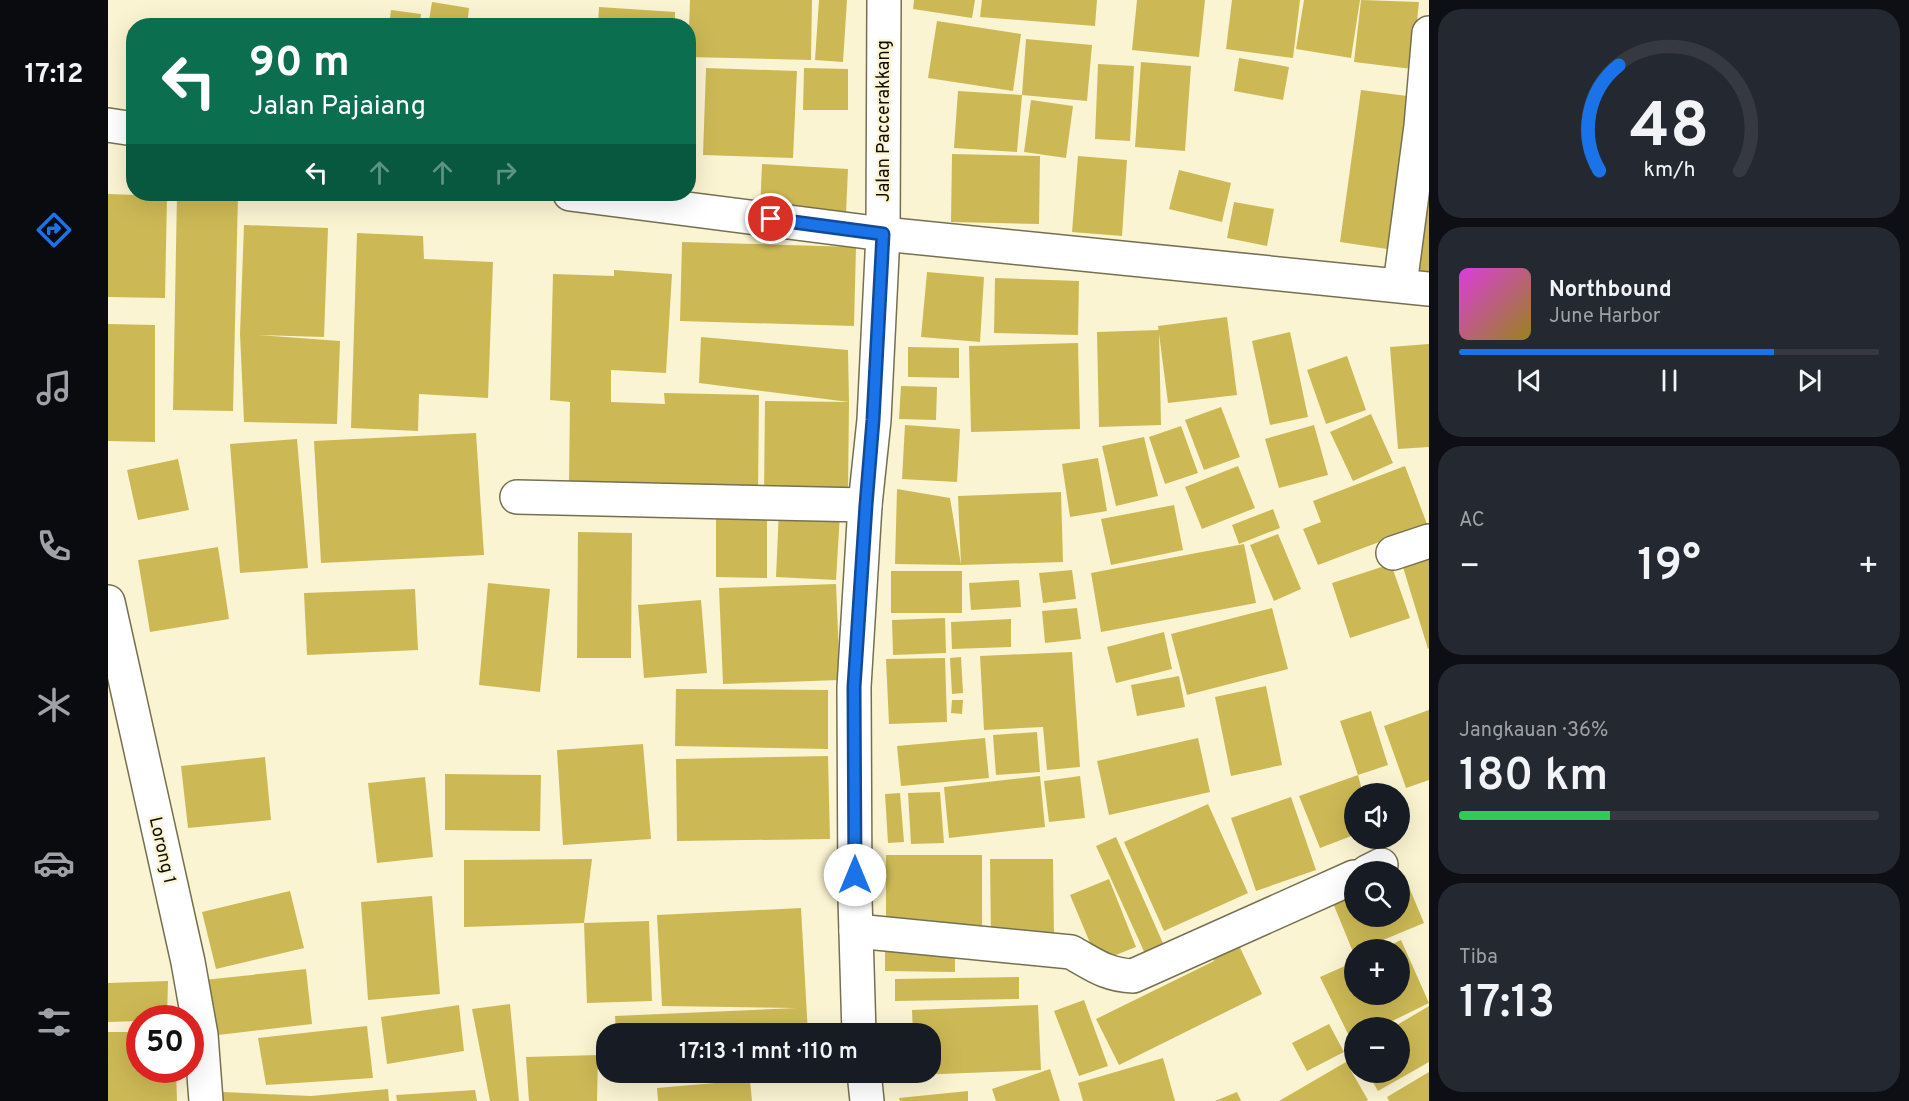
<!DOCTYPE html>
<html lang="id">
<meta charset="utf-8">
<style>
body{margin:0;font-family:Overpass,sans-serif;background:#242831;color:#f1f3f6;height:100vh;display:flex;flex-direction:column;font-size:22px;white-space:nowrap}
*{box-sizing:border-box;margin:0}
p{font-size:20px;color:#9ea1a6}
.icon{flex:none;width:33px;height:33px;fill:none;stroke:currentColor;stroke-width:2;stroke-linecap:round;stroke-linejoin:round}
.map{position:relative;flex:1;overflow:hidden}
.panel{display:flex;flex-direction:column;gap:9px;padding:9px;background:#0d0f14;width:480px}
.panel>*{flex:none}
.banner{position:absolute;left:18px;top:18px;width:570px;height:183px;border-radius:24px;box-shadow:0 6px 24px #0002;background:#0b6e4f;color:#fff;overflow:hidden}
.buttons{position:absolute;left:1236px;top:783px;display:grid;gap:12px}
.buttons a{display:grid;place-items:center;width:66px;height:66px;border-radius:50%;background:#171b24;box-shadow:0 6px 24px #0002;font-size:30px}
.speed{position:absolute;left:18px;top:1005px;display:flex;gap:12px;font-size:30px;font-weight:700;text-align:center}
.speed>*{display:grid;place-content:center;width:78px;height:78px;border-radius:50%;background:#171b24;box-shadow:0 6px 24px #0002;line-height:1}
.speed .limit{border:9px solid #d22;background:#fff;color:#111}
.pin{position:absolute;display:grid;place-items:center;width:51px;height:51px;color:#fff;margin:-26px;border:3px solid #fff;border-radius:50%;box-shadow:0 2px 6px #0007}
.me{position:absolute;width:66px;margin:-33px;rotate:0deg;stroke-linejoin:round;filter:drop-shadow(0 0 4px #0008)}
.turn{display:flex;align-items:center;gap:21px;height:126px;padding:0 24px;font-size:27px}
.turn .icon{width:78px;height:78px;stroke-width:2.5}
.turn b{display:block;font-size:42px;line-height:51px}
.lanes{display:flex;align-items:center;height:57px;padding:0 24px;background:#0003;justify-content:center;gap:30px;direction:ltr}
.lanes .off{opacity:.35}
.big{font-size:45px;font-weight:600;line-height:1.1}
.panel .card{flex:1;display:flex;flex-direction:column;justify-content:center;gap:9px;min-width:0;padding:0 21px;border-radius:24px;background:#242831}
.panel .dial{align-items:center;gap:0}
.dial svg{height:156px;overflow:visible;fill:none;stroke:#363941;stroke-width:7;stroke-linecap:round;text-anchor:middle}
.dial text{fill:#f1f3f6;stroke:none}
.song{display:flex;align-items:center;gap:18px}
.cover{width:72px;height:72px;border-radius:9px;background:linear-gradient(135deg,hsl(300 70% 55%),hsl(50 70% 35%))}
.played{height:6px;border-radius:3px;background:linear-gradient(90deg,#1a73e8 75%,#363941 75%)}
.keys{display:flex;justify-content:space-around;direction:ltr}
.heat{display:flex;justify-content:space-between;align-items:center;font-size:33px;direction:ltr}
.charge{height:9px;border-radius:4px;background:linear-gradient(90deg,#34c759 36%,#363941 0)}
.trip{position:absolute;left:488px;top:1023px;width:345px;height:60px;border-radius:24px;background:#171b24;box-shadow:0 6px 24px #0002;font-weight:600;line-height:60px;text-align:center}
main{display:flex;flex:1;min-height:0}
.menu{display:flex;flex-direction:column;width:108px;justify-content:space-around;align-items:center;background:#090b0e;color:#9ea1a6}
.menu .icon{width:42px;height:42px}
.menu .active{color:#1a73e8}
.menu b{font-size:27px;color:#f1f3f6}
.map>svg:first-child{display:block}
</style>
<main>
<nav class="menu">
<b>17:12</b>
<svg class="icon active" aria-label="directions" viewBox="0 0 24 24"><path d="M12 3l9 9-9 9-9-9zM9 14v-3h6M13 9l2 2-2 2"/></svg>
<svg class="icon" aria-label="music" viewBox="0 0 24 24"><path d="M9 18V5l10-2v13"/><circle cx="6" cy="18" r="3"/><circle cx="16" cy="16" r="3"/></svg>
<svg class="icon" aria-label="phone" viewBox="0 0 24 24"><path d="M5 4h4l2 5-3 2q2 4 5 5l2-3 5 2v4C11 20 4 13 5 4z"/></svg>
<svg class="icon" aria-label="climate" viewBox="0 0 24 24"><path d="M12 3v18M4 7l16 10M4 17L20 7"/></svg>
<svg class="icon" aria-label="car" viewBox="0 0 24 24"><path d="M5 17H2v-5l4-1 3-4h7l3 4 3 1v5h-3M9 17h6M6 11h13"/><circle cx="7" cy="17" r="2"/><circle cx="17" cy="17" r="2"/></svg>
<svg class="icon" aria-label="filters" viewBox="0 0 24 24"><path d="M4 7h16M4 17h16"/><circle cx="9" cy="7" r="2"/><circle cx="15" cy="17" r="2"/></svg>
</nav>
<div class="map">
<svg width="1321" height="1101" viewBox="0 0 1321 1101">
<rect width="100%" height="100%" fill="#fbf4d2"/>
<g fill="#ccb955">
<polygon points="582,0 704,0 703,60 580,57"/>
<polygon points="711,0 739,0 735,62 707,60"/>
<polygon points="806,0 867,0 864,18 805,9"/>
<polygon points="874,0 989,0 987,26 872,17"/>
<polygon points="1029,0 1097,0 1091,57 1024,50"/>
<polygon points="1124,0 1192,0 1185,58 1118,49"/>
<polygon points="1196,0 1252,0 1243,58 1188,49"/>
<polygon points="1253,0 1311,2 1304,69 1246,62"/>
<polygon points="324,2 361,8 359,26 320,26"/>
<polygon points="491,7 567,12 567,26 490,26"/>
<polygon points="283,10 313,14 312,26 281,26"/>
<polygon points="366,18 413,20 413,26 366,26"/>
<polygon points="829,21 913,34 905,91 820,78"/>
<polygon points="20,30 26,30 26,113 19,112"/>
<polygon points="918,39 984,45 979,101 914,95"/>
<polygon points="1131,58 1181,67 1175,100 1126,91"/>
<polygon points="1033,62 1083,66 1077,151 1027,147"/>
<polygon points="990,64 1026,66 1022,141 987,139"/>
<polygon points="598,68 689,71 685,158 595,155"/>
<polygon points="696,68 740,69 740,110 695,110"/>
<polygon points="1253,90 1307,97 1286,250 1232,242"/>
<polygon points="850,91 914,95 909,152 846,148"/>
<polygon points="923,100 965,106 958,158 916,152"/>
<polygon points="1321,113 1321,273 1299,270"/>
<polygon points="844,154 932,156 931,224 843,222"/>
<polygon points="970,156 1019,160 1014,236 964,232"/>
<polygon points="654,164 740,169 738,214 652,210"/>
<polygon points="1071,170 1123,183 1114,222 1061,209"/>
<polygon points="0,194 59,196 57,298 0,297"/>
<polygon points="69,194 130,194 125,411 65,410"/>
<polygon points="1126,202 1166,209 1159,246 1119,238"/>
<polygon points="136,225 220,228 216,337 150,335 232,341 229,424 136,422 132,334"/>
<polygon points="249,233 315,236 316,259 385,262 380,398 311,394 310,431 243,428"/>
<polygon points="574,242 748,247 746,326 572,321"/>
<polygon points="506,270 564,274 558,373 503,370 503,402 557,404 556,393 651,395 650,494 461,482 462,402 442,400 445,274 506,276"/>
<polygon points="819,272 876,277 872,342 813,337"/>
<polygon points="887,278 971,281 970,335 886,333"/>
<polygon points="1119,317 1129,395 1060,403 1050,326"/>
<polygon points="0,324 47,325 47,442 0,441"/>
<polygon points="1051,330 1053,425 991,427 989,332"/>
<polygon points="1182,332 1200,417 1162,425 1144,341"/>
<polygon points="593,337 740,350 741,402 591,383"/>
<polygon points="970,343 972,429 863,432 861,346"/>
<polygon points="1321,344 1321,447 1290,449 1282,347"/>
<polygon points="800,347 851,348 851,378 800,377"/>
<polygon points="1239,356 1258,410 1218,424 1199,370"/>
<polygon points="793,386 829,387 828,420 791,419"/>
<polygon points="657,401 741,402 740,494 656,492"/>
<polygon points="1113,407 1132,457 1096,470 1077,420"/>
<polygon points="1263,414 1285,463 1245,481 1222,432"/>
<polygon points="797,425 852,429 849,482 794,479"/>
<polygon points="1206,425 1220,475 1171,488 1157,439"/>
<polygon points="1073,426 1090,473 1057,484 1041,437"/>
<polygon points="368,433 376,555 213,563 206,441"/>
<polygon points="1036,437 1050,496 1008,506 994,446"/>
<polygon points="189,439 200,568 132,573 122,444"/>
<polygon points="990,458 999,511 962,517 954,464"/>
<polygon points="70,459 81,510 30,520 19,470"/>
<polygon points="1130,466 1147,508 1094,529 1077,487"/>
<polygon points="1297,466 1319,524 1210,565 1195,529 1213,522 1205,501"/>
<polygon points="789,489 842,498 853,565 850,496 953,492 955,562 853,565 787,564"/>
<polygon points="1066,505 1075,550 1003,565 993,519"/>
<polygon points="1165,509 1172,528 1131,544 1124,525"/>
<polygon points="671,510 732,514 728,580 668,577"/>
<polygon points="608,513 659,513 659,578 608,577"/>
<polygon points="470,532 524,533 523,658 469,658"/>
<polygon points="1170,534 1193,589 1166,601 1142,545"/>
<polygon points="1136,544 1148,603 993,632 983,573"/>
<polygon points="1321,545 1321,648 1320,649 1291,554"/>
<polygon points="110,547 121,619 42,632 30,560"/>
<polygon points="1283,564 1302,618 1242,638 1224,583"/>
<polygon points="964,570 968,599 935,603 931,573"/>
<rect x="783" y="571" width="71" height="42"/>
<polygon points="911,580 913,607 863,610 861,583"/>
<polygon points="380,583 442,589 432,692 371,685"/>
<polygon points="728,584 732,680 615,684 611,588"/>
<polygon points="307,589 310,650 199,655 196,593"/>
<polygon points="593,600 599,673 536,678 530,605"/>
<polygon points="969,608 973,639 937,643 934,611"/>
<polygon points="1164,608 1180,669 1079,695 1063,634"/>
<polygon points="837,618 838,653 785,655 784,620"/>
<polygon points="903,619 903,647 844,649 843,622"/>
<polygon points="1056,632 1064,669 1008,683 999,647"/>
<polygon points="964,652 972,767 939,770 935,727 876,730 872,656"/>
<polygon points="853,657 855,693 844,694 842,658"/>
<polygon points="837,658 839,722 781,724 778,659"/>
<polygon points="1071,676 1077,707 1029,716 1023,685"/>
<polygon points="1158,686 1174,765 1123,776 1107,697"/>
<polygon points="568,689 720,690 720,749 567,746"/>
<polygon points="844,700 855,700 854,714 843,713"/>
<polygon points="1321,710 1321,780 1298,788 1276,726"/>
<polygon points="1263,711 1280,765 1250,775 1232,721"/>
<polygon points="929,732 932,772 888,775 885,735"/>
<polygon points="877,738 881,778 793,786 789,746"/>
<polygon points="1090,738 1102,792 1001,815 989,761"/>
<polygon points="535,744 543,839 455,845 449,750"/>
<polygon points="720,756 722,839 569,841 568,759"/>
<polygon points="157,757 163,820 80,828 73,766"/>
<polygon points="337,774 433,775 432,831 337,830"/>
<polygon points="1250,775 1255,794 1246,794 1246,835 1212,848 1191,796"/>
<polygon points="932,776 937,827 841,838 836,787"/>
<polygon points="972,776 977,818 941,822 936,781"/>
<polygon points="317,777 325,857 269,863 260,783"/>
<polygon points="832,792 836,843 803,844 800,793"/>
<polygon points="792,793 796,842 780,843 777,794"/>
<polygon points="1183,797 1208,870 1148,891 1123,818"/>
<polygon points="1100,804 1140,893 1056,931 1016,842"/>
<polygon points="1008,837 1058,950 1039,958 988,846"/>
<rect x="778" y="855" width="96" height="77"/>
<polygon points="484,859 476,923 356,927 356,860"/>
<polygon points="882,859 945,859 946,938 883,938"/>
<polygon points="1296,875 1316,923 1251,950 1246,950 1245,952 1225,903 1246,895 1246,916 1292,916 1292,877"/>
<polygon points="1001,879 1028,947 990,962 962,895"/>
<polygon points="182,891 196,948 108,969 94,912"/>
<polygon points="324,896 332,994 260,1000 253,902"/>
<polygon points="693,908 700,1034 508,1034 507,1016 689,1008 554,1006 549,915"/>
<polygon points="541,921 544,1001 479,1003 476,923"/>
<polygon points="1126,935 1154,994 1011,1065 988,1019 1106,961 1100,946"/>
<polygon points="777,940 847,941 847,972 777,971"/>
<polygon points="1293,940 1321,1003 1270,1028 1246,1028 1246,1039 1243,1040 1212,977 1246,962 1246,994 1292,994 1292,950 1272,950"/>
<polygon points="198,969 204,1024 102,1036 96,980"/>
<polygon points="911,977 911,999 787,1001 787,979"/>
<polygon points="60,981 59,1018 32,1018 32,1021 0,1022 0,983"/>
<polygon points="976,1000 1000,1066 971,1076 946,1011"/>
<polygon points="402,1004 411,1101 382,1101 364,1009"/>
<polygon points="351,1005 356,1051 279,1064 273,1017"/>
<polygon points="930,1005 933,1070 806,1075 806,1072 822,1072 822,1034 805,1034 804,1010"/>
<polygon points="1321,1006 1321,1062 1270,1091 1259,1072 1292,1072 1292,1028 1284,1028"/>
<polygon points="1221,1024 1236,1052 1199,1071 1184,1043"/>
<polygon points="259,1026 265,1078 158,1085 150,1038"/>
<polygon points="0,1032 32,1032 32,1070 68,1070 69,1101 0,1101"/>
<polygon points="490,1055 489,1101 421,1101 418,1057"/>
<polygon points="1055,1058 1067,1101 975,1101 970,1083"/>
<polygon points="1238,1062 1260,1100 1258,1101 1171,1101"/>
<polygon points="942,1069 952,1101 888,1101 884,1089"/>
<polygon points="510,1072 590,1072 590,1074 510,1078"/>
<polygon points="1321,1072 1321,1101 1281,1101 1279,1097"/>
<polygon points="642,1080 644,1101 550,1101 549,1088"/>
<polygon points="280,1089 281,1101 115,1101 115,1092 203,1096"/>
<polygon points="367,1090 369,1101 289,1101 288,1095"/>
<polygon points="860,1091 860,1101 792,1101 791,1098"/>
<polygon points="1129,1092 1133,1101 1107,1101"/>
</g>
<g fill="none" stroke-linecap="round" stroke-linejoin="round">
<g stroke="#757051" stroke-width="36">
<g id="minor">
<polyline points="775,234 1321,289"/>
<polyline points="1292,285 1313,126 1321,33"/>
<polyline points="409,497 757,505"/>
<polyline points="1285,553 1321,541"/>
<polyline points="0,602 80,962 93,1035 98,1101"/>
<polyline points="1259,872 1273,865"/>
<path d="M748,931L963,952C985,964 998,975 1025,976L1246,877"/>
</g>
</g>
<g stroke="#757051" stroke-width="36">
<g id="secondary">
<polyline points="0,125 26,129"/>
<polyline points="462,194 775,234"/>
<polyline points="751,1034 747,899 746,687 757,505 766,420 775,234 776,0"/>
<polyline points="756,1072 759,1101"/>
</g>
</g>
<use href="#minor" stroke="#fff" stroke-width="33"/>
<use href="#secondary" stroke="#fff" stroke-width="33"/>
</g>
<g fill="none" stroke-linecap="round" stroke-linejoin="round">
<g stroke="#114b97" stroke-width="15">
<polyline id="route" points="663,219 775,234 765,420 758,505 746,687 747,875"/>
</g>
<use href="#route" stroke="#1a73e8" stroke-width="10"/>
</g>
<g text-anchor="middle" stroke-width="4.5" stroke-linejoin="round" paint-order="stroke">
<g font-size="18" fill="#0f0d03" stroke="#fbf4d2">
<text transform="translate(775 121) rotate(-90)" y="6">Jalan Paccerakkang</text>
<text transform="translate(55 850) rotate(77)" y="6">Lorong 1</text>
</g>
</g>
</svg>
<div class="buttons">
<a><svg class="icon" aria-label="sound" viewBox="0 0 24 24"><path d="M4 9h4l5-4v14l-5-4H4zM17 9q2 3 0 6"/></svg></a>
<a><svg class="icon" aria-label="search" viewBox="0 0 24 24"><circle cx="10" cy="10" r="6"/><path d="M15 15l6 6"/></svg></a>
<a>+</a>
<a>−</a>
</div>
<div class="speed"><div class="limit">50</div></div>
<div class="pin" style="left:663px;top:219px;background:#d93025"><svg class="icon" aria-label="arrive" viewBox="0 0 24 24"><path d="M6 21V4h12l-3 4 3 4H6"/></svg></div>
<svg class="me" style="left:747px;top:875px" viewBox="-20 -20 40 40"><circle r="19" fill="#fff"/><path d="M0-13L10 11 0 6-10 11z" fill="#1a73e8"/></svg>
<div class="trip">17:13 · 1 mnt · 110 m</div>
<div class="banner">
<div class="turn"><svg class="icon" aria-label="left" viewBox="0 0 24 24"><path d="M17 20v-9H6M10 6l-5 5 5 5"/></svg><div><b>90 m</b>Jalan Pajaiang</div></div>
<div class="lanes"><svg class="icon" aria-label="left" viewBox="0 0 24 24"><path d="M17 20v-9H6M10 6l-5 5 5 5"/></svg><svg class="icon off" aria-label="ahead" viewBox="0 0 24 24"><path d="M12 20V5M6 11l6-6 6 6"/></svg><svg class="icon off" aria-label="ahead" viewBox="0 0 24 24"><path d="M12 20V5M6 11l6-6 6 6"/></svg><svg class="icon off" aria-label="right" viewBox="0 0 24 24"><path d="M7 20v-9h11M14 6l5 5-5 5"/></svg></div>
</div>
</div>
<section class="panel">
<div class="card dial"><svg viewBox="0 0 100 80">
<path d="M14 69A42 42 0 1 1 86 69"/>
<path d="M14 69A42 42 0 0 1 24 15" stroke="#1a73e8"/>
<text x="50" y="56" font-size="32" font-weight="700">48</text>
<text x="50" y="72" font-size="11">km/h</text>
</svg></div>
<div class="card">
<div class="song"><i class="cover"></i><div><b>Northbound</b><p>June Harbor</p></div></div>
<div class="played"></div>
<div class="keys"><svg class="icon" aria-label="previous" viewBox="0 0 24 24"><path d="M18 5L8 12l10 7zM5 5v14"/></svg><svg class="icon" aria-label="pause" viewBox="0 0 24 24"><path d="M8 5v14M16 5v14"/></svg><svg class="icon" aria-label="next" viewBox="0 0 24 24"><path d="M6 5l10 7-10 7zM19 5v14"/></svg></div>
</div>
<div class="card"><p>AC</p>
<div class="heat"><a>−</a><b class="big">19°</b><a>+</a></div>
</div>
<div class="card"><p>Jangkauan · 36%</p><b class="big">180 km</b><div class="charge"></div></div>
<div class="card"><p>Tiba</p><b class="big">17:13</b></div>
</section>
</main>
